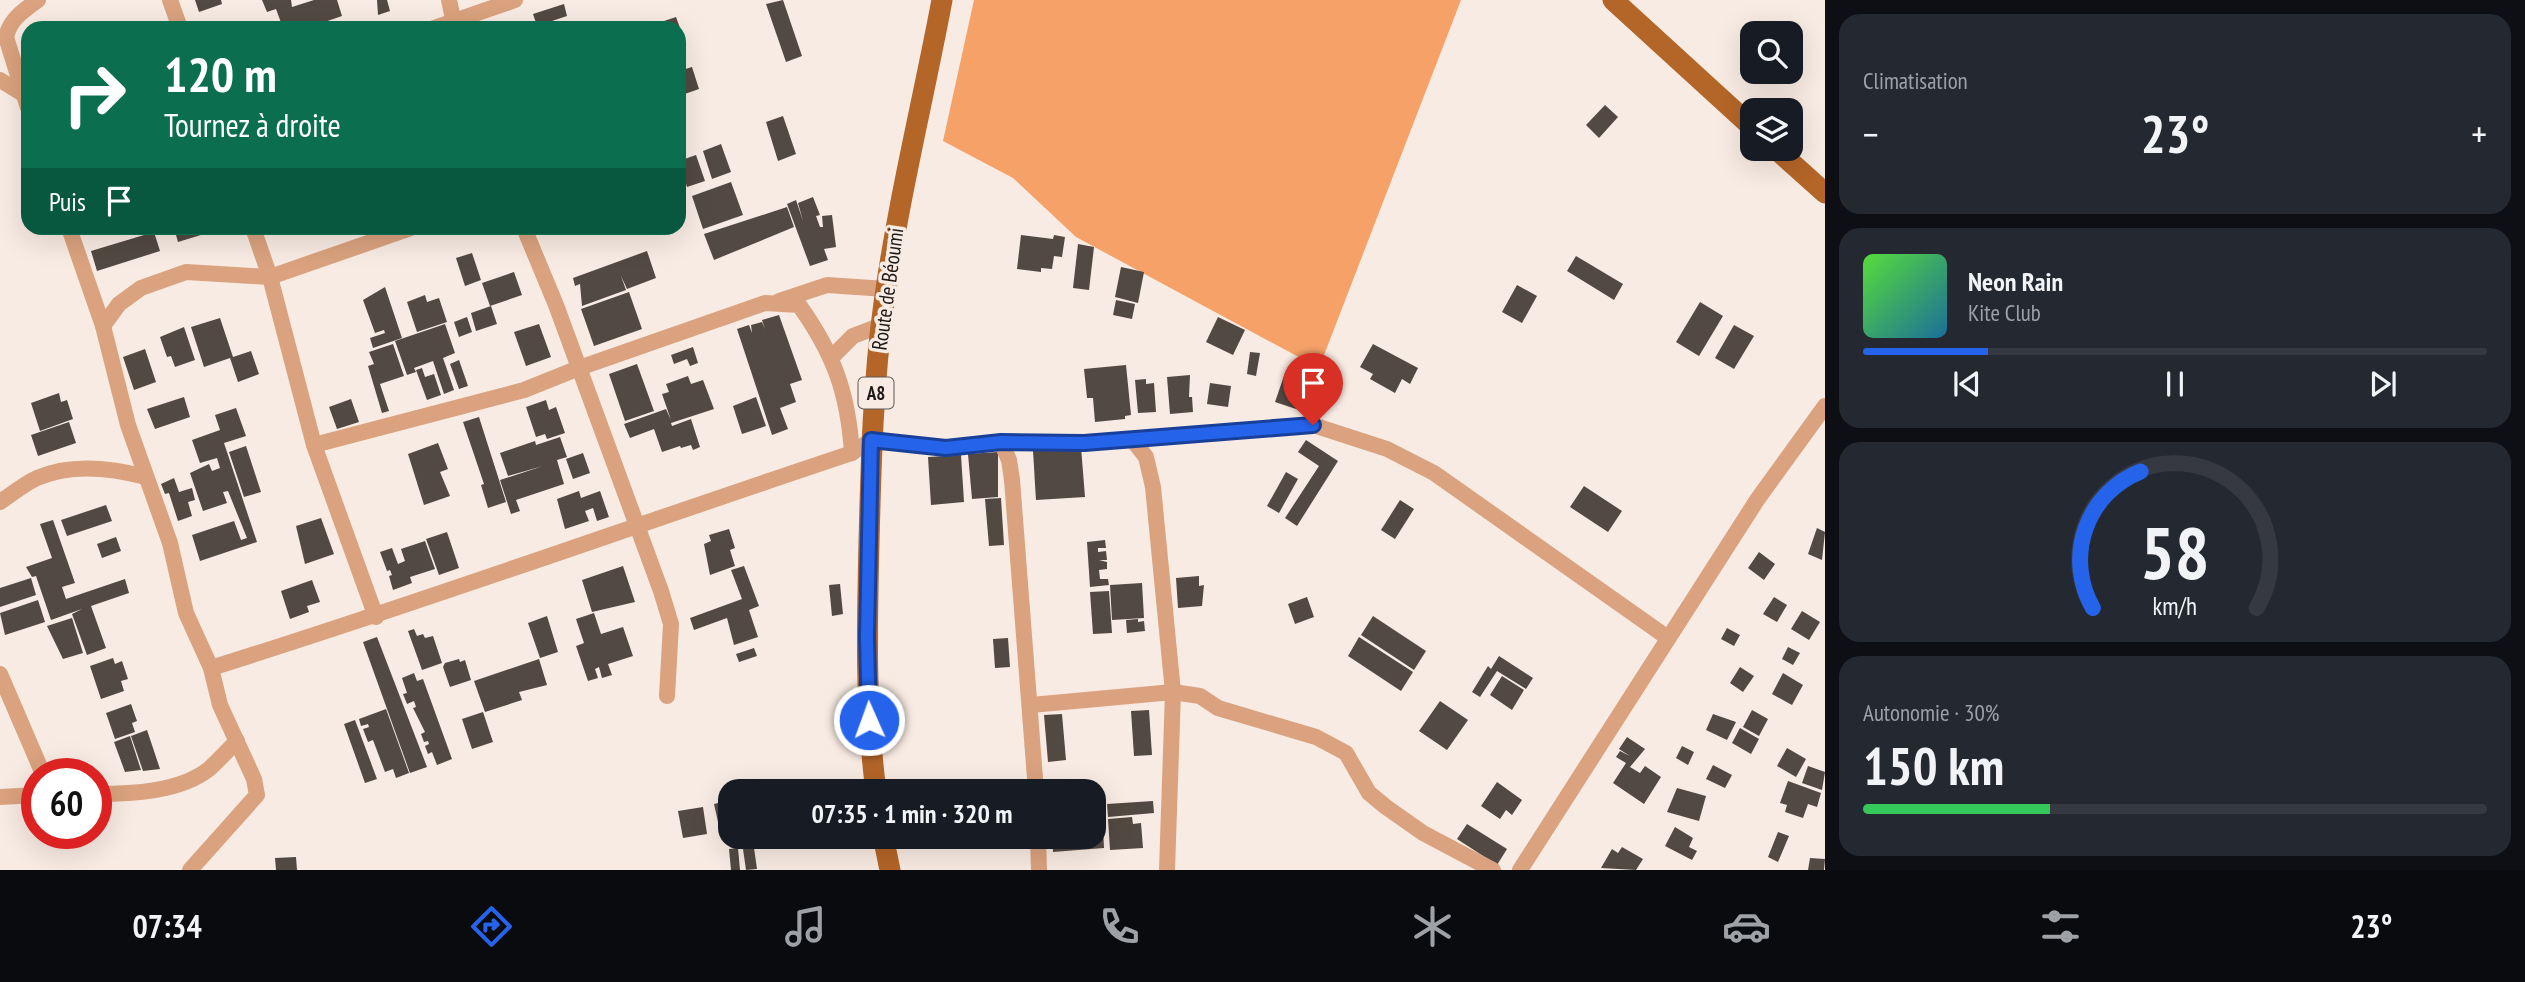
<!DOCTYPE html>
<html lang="fr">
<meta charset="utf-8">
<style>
body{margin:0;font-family:"PT Sans Narrow",sans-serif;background:#242831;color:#f1f3f6;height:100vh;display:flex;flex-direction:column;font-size:26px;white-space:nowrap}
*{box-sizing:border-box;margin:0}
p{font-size:23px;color:#9ea1a6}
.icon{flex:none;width:38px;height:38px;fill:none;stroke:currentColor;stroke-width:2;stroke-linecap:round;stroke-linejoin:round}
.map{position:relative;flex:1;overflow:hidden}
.details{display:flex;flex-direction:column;gap:14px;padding:14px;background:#0d0f14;width:700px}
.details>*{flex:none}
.hud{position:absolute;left:21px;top:21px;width:665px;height:214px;border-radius:21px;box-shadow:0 7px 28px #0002;background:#0b6e4f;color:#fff;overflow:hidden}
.buttons{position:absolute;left:1740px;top:21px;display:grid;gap:14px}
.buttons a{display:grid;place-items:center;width:63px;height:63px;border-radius:14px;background:#171b24;box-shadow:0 7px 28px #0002;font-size:35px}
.speed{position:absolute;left:21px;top:758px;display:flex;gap:14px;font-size:35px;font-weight:700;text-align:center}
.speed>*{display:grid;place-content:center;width:91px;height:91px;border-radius:50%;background:#171b24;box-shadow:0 7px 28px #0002;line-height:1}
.speed .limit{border:10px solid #d22;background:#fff;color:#111}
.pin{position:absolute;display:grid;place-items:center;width:60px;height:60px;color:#fff;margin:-72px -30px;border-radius:50% 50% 50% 0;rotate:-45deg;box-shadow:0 0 7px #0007}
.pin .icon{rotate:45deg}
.me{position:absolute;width:77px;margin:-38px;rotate:358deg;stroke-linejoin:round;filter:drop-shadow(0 0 5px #0008)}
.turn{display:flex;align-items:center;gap:24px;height:147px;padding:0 28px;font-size:32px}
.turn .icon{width:91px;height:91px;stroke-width:2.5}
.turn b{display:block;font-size:49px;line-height:60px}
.then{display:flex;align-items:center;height:66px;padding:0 28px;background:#0003;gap:14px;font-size:26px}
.big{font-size:52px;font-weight:700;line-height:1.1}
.details .card{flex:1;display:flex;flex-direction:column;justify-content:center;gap:10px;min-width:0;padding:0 24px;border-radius:21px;background:#242831}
.details .dial{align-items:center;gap:0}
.dial svg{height:182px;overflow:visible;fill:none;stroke:#363941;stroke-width:7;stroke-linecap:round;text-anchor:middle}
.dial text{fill:#f1f3f6;stroke:none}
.song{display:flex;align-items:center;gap:21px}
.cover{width:84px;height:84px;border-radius:10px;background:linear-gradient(135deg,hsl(110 70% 55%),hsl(200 70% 35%))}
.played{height:7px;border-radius:4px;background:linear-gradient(90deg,#2563eb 20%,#363941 20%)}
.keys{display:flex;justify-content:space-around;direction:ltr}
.heat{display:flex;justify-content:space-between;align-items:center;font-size:38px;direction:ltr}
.charge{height:10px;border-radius:5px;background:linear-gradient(90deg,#34c759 30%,#363941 0)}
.trip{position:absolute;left:718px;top:779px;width:388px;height:70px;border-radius:21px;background:#171b24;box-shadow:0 7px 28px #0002;font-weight:700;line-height:70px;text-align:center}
.tabs{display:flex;height:112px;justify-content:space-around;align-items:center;background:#090b0e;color:#9ea1a6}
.tabs .icon{width:49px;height:49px}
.tabs .on{color:#2563eb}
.tabs b{font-size:32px;color:#f1f3f6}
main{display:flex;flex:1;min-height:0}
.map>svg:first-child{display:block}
</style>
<main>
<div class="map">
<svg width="1825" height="870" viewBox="0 0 1825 870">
<rect width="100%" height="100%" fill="#f8ebe3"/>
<polygon fill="#f5a167" points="974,0 1461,0 1319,368 1076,237 1013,178 943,141"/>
<g fill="#534943">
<polygon points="195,0 221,0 222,4 199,12"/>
<polygon points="262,0 291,0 292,7 314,0 337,0 342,16 307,28 283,28 276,9 267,12"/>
<polygon points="377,0 387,0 390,11 378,15"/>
<polygon points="783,0 802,56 786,62 766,4"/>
<polygon points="564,4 567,16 537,26 533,14"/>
<polygon points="676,17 680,28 659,28 658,23"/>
<polygon points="692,67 699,89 679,96 679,71"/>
<polygon points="1605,105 1618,117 1599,138 1586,125"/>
<polygon points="783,116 796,154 778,161 766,122"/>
<polygon points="721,144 731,172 712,179 703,151"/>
<polygon points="696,155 705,181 687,187 679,161"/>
<polygon points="731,182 743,215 703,229 692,196"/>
<polygon points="813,197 820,215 816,216 820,227 823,227 822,216 832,215 836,247 824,249 828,260 810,266 787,204 796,200 803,221 798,203"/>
<polygon points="787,207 794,227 714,260 704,234"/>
<polygon points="174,228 198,228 201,235 178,242"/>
<polygon points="154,232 160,251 97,271 91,251"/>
<polygon points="1021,235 1053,239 1054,235 1065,237 1062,257 1054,256 1052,269 1041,268 1041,272 1017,269"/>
<polygon points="1078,244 1094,247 1089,290 1073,288"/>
<polygon points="647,251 656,278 627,289 621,276 626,290 582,306 580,284 575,286 573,278"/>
<polygon points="472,253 481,280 465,286 456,258"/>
<polygon points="1576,256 1623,284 1614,300 1567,271"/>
<polygon points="1121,267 1144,272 1138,303 1115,297"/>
<polygon points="514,272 522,295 490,306 482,283"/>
<polygon points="1517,285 1537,296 1522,323 1502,312"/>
<polygon points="385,287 402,338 373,348 370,338 385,333 384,330 375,333 363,300"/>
<polygon points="629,292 642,329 594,346 581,309"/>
<polygon points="425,295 427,302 439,298 447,322 417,332 407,302"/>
<polygon points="1116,300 1135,304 1132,319 1113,315"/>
<polygon points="1700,302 1723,316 1699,356 1676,342"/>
<polygon points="491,306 497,324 476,331 471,313"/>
<polygon points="779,315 802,380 790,384 796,402 780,408 788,429 772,435 737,329 749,325 752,333 751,325 762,322 765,329 762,320"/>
<polygon points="467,317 472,332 459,337 454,322"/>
<polygon points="1218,317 1245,330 1233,355 1206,342"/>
<polygon points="220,318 233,357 251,351 259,374 238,382 230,358 204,367 191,327"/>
<polygon points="445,324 455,353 443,358 454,390 444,394 433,361 414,368 416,372 407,375 395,341"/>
<polygon points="539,324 551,357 526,366 514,332"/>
<polygon points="1734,325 1754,336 1734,369 1715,358"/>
<polygon points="184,327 195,360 175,367 171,356 167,357 160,337"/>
<polygon points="393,344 404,376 380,384 389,411 382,413 368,366 374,364 369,352"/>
<polygon points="1373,344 1418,368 1410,384 1402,379 1395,393 1370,379 1373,374 1360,367"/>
<polygon points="693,347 698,363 690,366 687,359 674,364 671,355"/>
<polygon points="145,349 156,382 134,390 123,357"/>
<polygon points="1250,352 1260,353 1256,376 1247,374"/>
<polygon points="459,360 468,386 459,389 450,364"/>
<polygon points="637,364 654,411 625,421 609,374"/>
<polygon points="1126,365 1131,415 1125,416 1125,419 1095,422 1093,398 1087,398 1084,369"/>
<polygon points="422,368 425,377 434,374 441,395 427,400 416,370"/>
<polygon points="1285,373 1301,379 1299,387 1306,389 1299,410 1275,402"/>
<polygon points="1190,375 1189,397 1192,397 1193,412 1170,414 1167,377"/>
<polygon points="688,376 691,384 703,380 714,409 671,423 672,426 691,419 700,447 693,450 691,445 681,448 680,446 662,452 654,429 630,438 624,424 666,409 671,420 662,394 669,392 666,384"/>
<polygon points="1146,379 1146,384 1154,383 1156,412 1138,413 1135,380"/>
<polygon points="1210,383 1231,386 1228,407 1207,404"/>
<polygon points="59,393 61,402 67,400 73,419 40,431 31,403"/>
<polygon points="184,397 190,417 155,429 147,409"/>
<polygon points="756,397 766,426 742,434 733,406"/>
<polygon points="351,399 359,422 337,429 329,407"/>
<polygon points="546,400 549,410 556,407 565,433 547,439 545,434 536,437 526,407"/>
<polygon points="236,408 246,436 224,443 257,542 200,561 192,535 234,521 241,540 247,538 228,491 223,492 227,503 203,511 190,473 209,464 212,471 220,468 217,458 200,463 192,440 220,430 215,415"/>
<polygon points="479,417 506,502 488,508 481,485 484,484 463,422"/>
<polygon points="69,422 76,443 38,456 31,435"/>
<polygon points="560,437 567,457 557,460 564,484 516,500 520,511 511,514 500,480 543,466 508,476 500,453 535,441 536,445"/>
<polygon points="1306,440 1338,461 1297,526 1285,518 1319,466 1298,452"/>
<polygon points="438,443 448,469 440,472 450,496 424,505 408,454"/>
<polygon points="246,446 261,492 244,497 229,452"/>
<polygon points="1081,447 1085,497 1036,500 1033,451"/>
<polygon points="998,452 998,497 972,499 968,454"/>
<polygon points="583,453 590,473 573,479 566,459"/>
<polygon points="961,455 964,502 931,505 928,457"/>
<polygon points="1286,472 1298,479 1279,513 1267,506"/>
<polygon points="174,478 179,492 192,488 195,500 188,502 192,516 178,521 169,493 165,494 161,484"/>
<polygon points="1584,486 1622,511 1608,532 1570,507"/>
<polygon points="579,491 581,498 600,491 609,517 597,521 593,508 585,511 589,521 565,529 557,499"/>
<polygon points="1001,498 1004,545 989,546 985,499"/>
<polygon points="1400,500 1414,509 1395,539 1381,530"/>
<polygon points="106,505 112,521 67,536 61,520"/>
<polygon points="321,518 334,554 305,564 296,526"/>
<polygon points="53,520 75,583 62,587 66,599 125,579 129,593 91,606 106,648 87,655 72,614 82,609 51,620 36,576 32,577 26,567 52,558 40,524"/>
<polygon points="1817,528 1825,532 1822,560 1808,554"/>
<polygon points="729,529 735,548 730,550 735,566 710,575 704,544 711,541 709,535"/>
<polygon points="447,532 459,568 439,575 426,539"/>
<polygon points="116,537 121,551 102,558 97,544"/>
<polygon points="1105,540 1106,548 1098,548 1098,552 1106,551 1107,560 1099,560 1107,562 1107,569 1099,570 1100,579 1108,579 1109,585 1090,587 1087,542"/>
<polygon points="425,541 435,569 410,577 412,583 393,590 389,576 392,575 390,570 387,571 380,552 392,548 398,564 405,561 401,549"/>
<polygon points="1759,552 1775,564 1764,580 1748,568"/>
<polygon points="623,566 635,602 592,612 582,580"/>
<polygon points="744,566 759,606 749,610 758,637 734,645 727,618 694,630 690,618 742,599 731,570"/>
<polygon points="1199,576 1199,586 1204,585 1202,606 1178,608 1176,578"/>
<polygon points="31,578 36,595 0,607 0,588"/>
<polygon points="312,580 320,602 307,606 309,612 290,619 281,591"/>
<polygon points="1142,583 1144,618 1112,620 1110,585"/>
<polygon points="840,584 843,614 832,616 829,585"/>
<polygon points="1109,591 1112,633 1093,634 1090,592"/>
<polygon points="1307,597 1314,617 1295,624 1288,604"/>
<polygon points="1774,597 1787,605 1777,622 1763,614"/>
<polygon points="38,600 45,622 5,635 0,613"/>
<polygon points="1802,611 1820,622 1809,640 1791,629"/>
<polygon points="594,613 601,634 623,627 633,656 608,664 612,675 602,678 599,667 595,669 598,678 588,681 576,646 584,643 576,619"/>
<polygon points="547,616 558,652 540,658 528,623"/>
<polygon points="1373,616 1426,651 1414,670 1361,635"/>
<polygon points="72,618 83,653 63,659 47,626"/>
<polygon points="1138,619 1138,622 1144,621 1145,631 1127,633 1126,620"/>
<polygon points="1727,628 1740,635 1734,646 1721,639"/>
<polygon points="414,629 417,636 423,634 425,638 433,636 442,663 422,670 408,631"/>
<polygon points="377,637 427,767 410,773 363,642"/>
<polygon points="1359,637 1413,672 1401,691 1348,656"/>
<polygon points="1008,638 1010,667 995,668 993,639"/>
<polygon points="1788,647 1800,653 1793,665 1782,659"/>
<polygon points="754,648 757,656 739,662 736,654"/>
<polygon points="1499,656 1533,678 1526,689 1497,671 1480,697 1472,692 1488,666 1491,669"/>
<polygon points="113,658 115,664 122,661 128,679 121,681 124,691 101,699 90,666"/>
<polygon points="459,659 460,662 465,660 471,680 450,687 443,667 445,663"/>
<polygon points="539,659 547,685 519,692 522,700 485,712 474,681"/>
<polygon points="1740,667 1754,676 1743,692 1730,683"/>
<polygon points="414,673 417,681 423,679 452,759 437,765 432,752 428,754 425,746 429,744 428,741 424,742 421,734 425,732 413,708 416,707 414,701 407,704 403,694 407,693 402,678"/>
<polygon points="1783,673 1803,685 1792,705 1772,694"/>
<polygon points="1502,676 1524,690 1512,710 1490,695"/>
<polygon points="1440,701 1468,720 1447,750 1419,731"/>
<polygon points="131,704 137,721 132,723 135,732 115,739 106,713"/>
<polygon points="386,709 409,773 396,778 393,769 385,772 373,740 368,742 363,729 369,727 368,724 361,726 359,719"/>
<polygon points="1149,710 1152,755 1134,756 1131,711"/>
<polygon points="1752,710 1768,719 1759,736 1743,727"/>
<polygon points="483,712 493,742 472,749 462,719"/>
<polygon points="1062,714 1066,760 1048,762 1044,715"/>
<polygon points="1713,714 1736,722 1727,740 1706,730"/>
<polygon points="355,720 377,779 365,783 344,724"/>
<polygon points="1740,728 1759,739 1751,754 1732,743"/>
<polygon points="147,730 160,769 143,771 131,736"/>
<polygon points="130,736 141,770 125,772 114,742"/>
<polygon points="1627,737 1645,749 1630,767 1640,773 1645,766 1661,777 1644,804 1613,783 1626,763 1616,757 1620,751 1630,756 1619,749"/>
<polygon points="1682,746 1694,752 1688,765 1676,758"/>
<polygon points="1787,748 1806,759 1796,777 1777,766"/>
<polygon points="1713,765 1732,775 1725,788 1706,779"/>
<polygon points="1808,766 1825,772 1822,790 1802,783"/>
<polygon points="1788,781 1821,793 1817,807 1808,804 1803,818 1785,812 1787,805 1780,803"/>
<polygon points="1497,782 1522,800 1512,815 1506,810 1500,819 1481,806"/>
<polygon points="1677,788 1706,796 1699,821 1667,812"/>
<polygon points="730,800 730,828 720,831 714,804"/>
<polygon points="1153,801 1154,813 1108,817 1107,804"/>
<polygon points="1094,803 1101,803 1103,824 1094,825"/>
<polygon points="703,807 707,834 683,838 678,811"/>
<polygon points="1132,817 1133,824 1141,823 1143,848 1110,850 1108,819"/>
<polygon points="1467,824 1507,849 1497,865 1457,839"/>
<polygon points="1094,827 1103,827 1104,848 1053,852 1052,836 1094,836"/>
<polygon points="1675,827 1693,838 1689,847 1697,851 1692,860 1665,846"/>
<polygon points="1778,832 1789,836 1778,862 1768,857"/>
<polygon points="753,841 757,869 746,870 742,842"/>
<polygon points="1622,847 1643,859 1636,870 1601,868 1612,849 1618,853"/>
<polygon points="738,848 740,870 731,870 729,849"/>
<polygon points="296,857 297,870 276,870 275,858"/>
<polygon points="1810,858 1825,859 1824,870 1808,870"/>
</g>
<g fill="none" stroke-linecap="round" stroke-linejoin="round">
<g stroke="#daa27e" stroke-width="16">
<polyline points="170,0 180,28"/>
<polyline points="449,0 455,28"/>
<polyline points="434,28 515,0"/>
<polyline points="0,80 23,94"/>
<path d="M28,108L6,37C10,19 23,11 38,0"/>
<polyline points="69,228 103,326 128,425 170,543 186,613 211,668 220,705 254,779 257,795 190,870"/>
<polyline points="253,228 270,277 314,445 376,617"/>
<polyline points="524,228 556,305 661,591 671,624 667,696"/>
<polyline points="779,301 827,285 886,289"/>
<polyline points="103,326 119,304 141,288 186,272 270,277 411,228"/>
<polyline points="831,358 853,336 882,325"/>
<polyline points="1132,439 1146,457 1153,487 1173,692 1167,870"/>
<polyline points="1001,442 1009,460 1012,480 1036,791"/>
<path d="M314,445L524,390L579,368L765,303L799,305C834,354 848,393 852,453"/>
<path d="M0,502C12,494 24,484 37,478C71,463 112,468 146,477"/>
<path d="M211,668C426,601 638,524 852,453L871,440L946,448L1001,442L1084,443L1313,425L1387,449L1434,473L1668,638"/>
<polyline points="0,674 43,774"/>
<polyline points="1031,705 1173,692 1200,696 1218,708 1316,737 1346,753 1369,793 1386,807 1423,833 1493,870"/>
<path d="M96,794C131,794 180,792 209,769C219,760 228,750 237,741"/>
<polyline points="0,797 37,795"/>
<polyline points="1038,836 1039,870"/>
<polyline points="1520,870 1757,500 1825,406"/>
</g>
<g stroke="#b46528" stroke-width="21">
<polyline points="1613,0 1752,127"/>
<polyline points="1776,149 1825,193"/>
<path d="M876,791C865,708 867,625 869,542C871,462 873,382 884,303C898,201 923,101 942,0"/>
<polyline points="883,836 890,870"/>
</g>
</g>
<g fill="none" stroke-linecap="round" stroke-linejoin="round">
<g stroke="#184099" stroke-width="18">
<polyline id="route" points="869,720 867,637 871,440 946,448 1001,442 1084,443 1313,425"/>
</g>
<use href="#route" stroke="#2563eb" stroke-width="12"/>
</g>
<g text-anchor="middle" stroke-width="7" stroke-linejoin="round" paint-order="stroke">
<rect fill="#f8ebe3" stroke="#5f5954" stroke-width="2" x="858.5" y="377.5" width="35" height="31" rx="5"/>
<g font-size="19" font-weight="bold" fill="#1e1a17">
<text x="876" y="400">A8</text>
</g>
<g font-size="21" fill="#1e1a17" stroke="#f8ebe3">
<text transform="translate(888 289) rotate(-82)" y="7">Route de Béoumi</text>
</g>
</g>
</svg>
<div class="buttons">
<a><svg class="icon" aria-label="search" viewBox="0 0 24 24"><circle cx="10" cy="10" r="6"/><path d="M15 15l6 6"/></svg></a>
<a><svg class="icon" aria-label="layers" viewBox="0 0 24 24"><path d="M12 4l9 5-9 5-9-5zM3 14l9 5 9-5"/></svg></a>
</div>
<div class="speed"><div class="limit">60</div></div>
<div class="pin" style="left:1313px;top:425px;background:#d93025"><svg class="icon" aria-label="arrive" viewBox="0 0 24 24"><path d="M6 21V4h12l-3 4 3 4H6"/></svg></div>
<svg class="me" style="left:869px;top:720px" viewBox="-20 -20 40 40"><circle r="17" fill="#2563eb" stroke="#fff" stroke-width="3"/><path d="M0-11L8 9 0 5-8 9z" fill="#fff"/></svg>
<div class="trip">07:35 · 1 min · 320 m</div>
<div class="hud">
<div class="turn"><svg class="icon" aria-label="right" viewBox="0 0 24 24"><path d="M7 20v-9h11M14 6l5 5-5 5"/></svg><div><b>120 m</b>Tournez à droite</div></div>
<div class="then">Puis<svg class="icon" aria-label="arrive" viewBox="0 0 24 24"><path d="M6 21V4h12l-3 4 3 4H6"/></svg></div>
</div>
</div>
<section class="details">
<div class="card"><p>Climatisation</p>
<div class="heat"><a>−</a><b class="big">23°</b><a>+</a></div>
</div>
<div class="card">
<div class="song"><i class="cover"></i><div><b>Neon Rain</b><p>Kite Club</p></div></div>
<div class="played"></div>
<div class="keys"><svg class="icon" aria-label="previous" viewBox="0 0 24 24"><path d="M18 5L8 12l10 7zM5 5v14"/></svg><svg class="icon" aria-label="pause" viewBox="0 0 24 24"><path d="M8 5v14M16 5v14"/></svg><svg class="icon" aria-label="next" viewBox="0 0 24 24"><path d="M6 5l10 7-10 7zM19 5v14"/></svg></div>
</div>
<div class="card dial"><svg viewBox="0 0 100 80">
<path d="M14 69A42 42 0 1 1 86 69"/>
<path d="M14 69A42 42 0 0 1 35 9" stroke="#2563eb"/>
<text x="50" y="56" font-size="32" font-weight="700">58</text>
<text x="50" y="72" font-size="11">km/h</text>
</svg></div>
<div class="card"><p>Autonomie · 30%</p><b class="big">150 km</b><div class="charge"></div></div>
</section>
</main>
<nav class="tabs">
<b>07:34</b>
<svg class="icon on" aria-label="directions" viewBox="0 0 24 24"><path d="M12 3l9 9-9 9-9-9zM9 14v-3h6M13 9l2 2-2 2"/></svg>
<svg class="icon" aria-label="music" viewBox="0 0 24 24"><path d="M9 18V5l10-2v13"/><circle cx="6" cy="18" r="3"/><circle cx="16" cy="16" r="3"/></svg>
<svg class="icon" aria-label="phone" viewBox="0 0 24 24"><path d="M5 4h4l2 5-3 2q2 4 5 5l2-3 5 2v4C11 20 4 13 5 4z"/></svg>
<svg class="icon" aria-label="climate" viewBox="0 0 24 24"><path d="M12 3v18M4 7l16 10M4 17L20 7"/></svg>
<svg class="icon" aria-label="car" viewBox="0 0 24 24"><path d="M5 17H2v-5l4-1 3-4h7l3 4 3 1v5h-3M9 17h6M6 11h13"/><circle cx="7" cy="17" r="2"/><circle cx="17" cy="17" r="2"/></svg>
<svg class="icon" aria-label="filters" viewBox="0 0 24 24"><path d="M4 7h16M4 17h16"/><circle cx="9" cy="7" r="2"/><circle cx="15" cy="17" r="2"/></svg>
<b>23°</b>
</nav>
